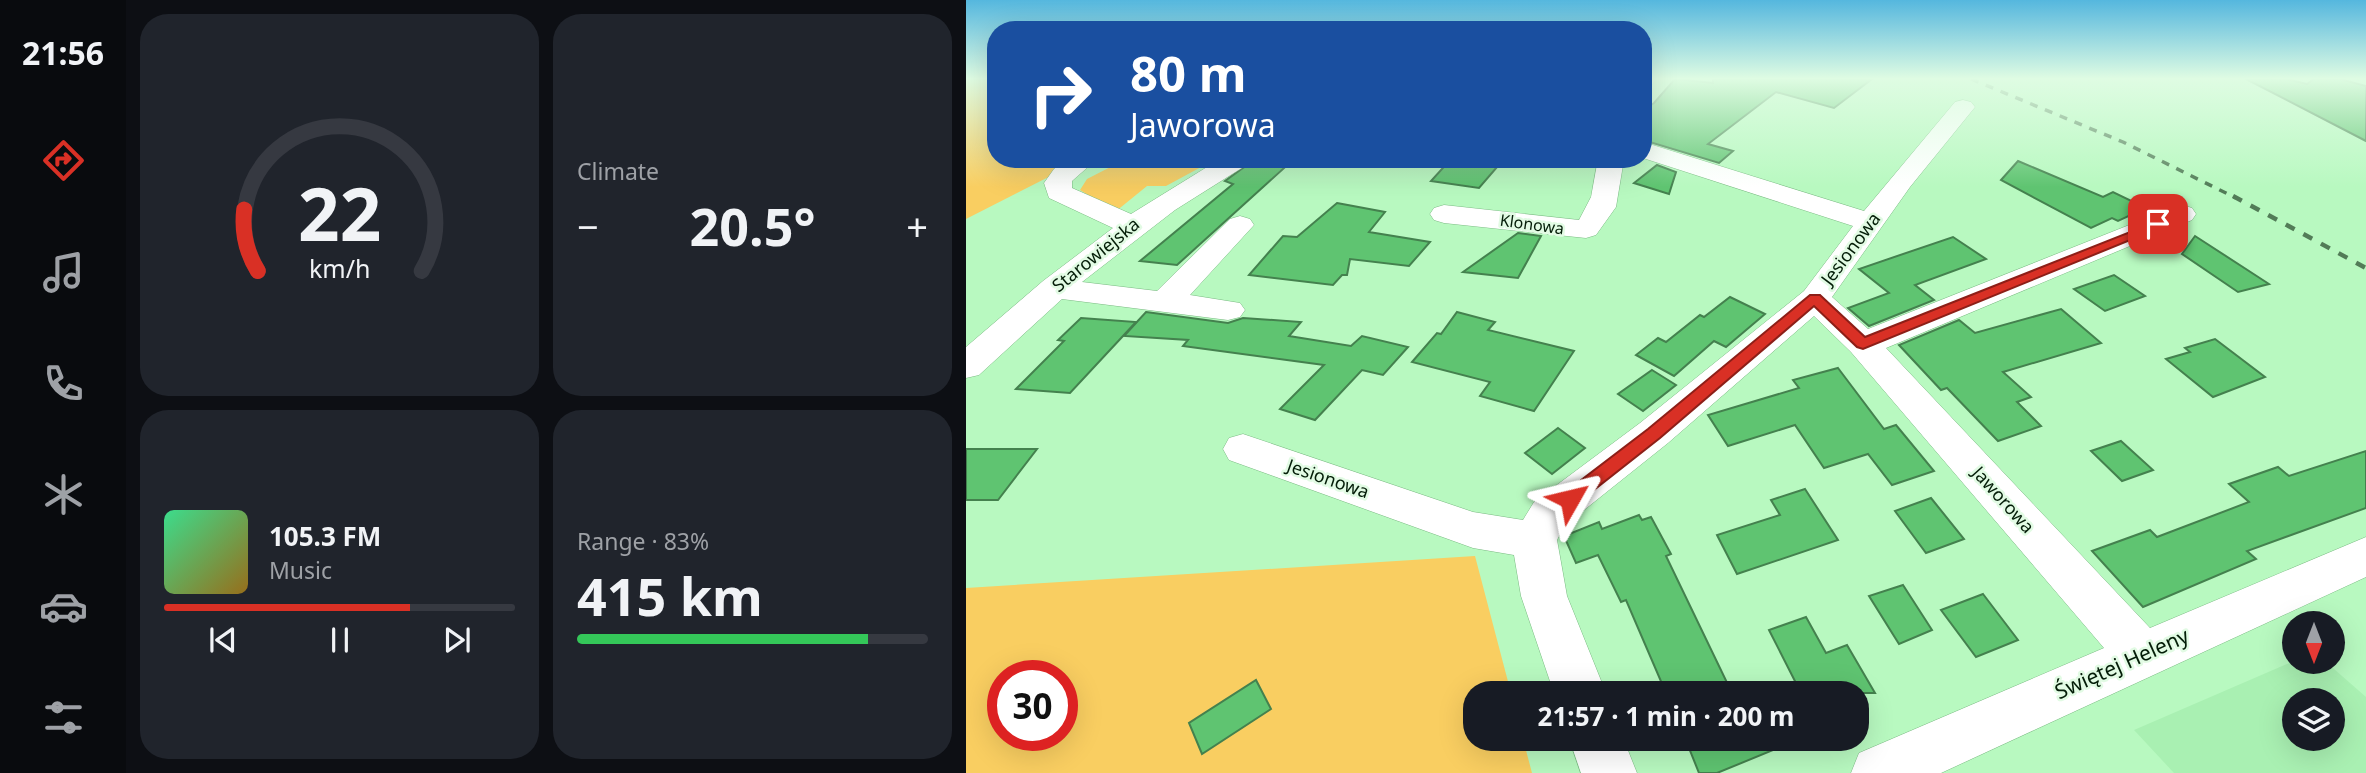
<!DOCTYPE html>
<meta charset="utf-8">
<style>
body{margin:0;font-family:"Noto Sans",sans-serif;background:#20242c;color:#f1f3f6;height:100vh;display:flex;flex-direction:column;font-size:26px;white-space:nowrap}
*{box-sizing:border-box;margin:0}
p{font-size:23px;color:#9ea1a6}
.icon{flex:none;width:38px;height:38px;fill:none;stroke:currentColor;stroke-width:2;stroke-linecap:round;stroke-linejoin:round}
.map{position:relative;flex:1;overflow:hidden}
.sheet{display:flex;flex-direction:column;gap:14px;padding:14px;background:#0d0f14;width:840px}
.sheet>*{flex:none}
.top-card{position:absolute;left:21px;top:21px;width:665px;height:147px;border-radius:28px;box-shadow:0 7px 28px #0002;background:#1a4fa0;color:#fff;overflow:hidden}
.needle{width:46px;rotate:180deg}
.controls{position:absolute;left:1316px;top:611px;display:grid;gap:14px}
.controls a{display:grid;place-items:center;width:63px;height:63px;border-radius:50%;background:#171b24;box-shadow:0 7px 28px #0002;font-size:35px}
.speed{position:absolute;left:21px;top:660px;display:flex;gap:14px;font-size:35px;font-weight:700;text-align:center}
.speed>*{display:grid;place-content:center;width:91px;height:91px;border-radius:50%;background:#171b24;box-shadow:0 7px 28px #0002;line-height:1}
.speed .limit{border:10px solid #d22;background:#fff;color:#111}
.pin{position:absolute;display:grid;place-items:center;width:60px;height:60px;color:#fff;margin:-30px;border-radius:14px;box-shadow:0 4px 10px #0006}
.me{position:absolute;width:77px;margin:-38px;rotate:53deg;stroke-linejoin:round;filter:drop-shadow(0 0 5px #0008)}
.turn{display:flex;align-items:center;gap:24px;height:147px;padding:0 28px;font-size:32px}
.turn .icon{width:91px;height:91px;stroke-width:2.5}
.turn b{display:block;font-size:49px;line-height:60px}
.big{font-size:52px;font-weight:700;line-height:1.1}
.sheet .tile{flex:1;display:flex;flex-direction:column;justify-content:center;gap:10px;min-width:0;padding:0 24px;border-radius:28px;background:#20242c}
.sheet .dial{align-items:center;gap:0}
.dial svg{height:182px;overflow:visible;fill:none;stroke:#363941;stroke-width:7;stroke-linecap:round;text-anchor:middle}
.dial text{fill:#f1f3f6;stroke:none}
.song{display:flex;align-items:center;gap:21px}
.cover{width:84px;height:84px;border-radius:10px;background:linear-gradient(135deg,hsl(150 70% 55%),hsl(40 70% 35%))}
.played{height:7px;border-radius:4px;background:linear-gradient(90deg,#d93025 70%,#363941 70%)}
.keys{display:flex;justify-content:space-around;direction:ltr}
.heat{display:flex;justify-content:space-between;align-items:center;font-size:38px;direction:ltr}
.charge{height:10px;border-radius:5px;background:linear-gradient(90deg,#34c759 83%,#363941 0)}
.sheet .tiles{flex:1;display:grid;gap:14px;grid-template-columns:repeat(2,1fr)}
.trip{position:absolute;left:497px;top:681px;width:406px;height:70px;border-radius:28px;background:#171b24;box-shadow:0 7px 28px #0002;font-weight:700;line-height:70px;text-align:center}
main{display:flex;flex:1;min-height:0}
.menu{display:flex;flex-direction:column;width:126px;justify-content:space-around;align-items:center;background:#090b0e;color:#9ea1a6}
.menu .icon{width:49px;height:49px}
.menu .on{color:#d93025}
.menu b{font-size:32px;color:#f1f3f6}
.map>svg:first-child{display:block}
</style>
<main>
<nav class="menu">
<b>21:56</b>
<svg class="icon on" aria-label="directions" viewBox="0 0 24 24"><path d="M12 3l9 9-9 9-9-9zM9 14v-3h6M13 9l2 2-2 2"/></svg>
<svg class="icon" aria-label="music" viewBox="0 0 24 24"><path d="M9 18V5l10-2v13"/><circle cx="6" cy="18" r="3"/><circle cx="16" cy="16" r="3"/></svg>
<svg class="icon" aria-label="phone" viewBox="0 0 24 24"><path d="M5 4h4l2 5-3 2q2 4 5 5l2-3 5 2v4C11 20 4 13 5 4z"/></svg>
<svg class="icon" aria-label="climate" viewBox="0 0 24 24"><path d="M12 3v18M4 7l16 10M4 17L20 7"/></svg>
<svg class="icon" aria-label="car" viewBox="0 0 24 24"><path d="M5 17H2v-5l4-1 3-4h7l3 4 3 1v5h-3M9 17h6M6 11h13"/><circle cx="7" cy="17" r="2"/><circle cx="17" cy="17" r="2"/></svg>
<svg class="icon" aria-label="filters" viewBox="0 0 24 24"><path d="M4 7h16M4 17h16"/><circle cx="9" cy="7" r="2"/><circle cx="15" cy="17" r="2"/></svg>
</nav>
<section class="sheet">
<div class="tiles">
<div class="tile dial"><svg viewBox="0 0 100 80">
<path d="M14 69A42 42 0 1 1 86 69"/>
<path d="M14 69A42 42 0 0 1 8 42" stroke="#d93025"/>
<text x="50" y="56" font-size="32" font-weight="700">22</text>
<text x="50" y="72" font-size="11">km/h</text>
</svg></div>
<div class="tile"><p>Climate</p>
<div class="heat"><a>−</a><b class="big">20.5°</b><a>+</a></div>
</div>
<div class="tile">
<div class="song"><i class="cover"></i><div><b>105.3 FM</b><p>Music</p></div></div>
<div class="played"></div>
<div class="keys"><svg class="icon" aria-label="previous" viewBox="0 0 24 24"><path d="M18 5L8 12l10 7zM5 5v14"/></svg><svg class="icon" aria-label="pause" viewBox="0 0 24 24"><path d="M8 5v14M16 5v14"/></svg><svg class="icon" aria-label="next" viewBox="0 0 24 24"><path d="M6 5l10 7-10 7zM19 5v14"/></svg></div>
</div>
<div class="tile"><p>Range · 83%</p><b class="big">415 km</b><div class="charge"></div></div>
</div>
</section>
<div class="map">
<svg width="1400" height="773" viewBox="0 0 1400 773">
<rect width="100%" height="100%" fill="#b8f9c0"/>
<path fill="#a9f0b2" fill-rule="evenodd" d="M1328,661L1360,662L1400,697V773H1208L1168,730ZM1328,700H1367V738H1328Z"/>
<g fill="#f9ce61" fill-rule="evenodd">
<polygon points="0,79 30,79 30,159 118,159 0,219"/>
<polygon points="160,159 243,159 237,166 200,186 181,186 149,212 114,190 121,179"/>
<path d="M509,556L545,693H509V738L557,739L566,773H0V588ZM37,676H96V735H37Z"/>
</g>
<g fill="#5fc471" stroke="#44814e" stroke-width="2">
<polygon points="709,79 747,83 747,79 906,79 868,108 810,92 742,144 767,151 753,163 677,140 677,110 688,103"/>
<polygon points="1280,79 1320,79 1341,84 1348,79 1374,79 1400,86 1400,141"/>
<polygon points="328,159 211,265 174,261 267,184 259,181 288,160"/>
<polygon points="485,159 538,159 513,188 465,181"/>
<polygon points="1052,161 1137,197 1147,192 1180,208 1152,221 1146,218 1125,228 1035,180"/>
<polygon points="691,165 710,172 703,194 668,183"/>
<polygon points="371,203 419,212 403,232 464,242 443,266 384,259 381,275 376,275 367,285 283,275 317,236 331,237"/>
<polygon points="552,233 575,236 552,278 497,272"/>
<polygon points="1229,236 1303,284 1272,292 1216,254"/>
<polygon points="987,237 1020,259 949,285 968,300 903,326 882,308 923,293 893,269"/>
<polygon points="1148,275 1179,296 1139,311 1108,289"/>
<polygon points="764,297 799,314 760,347 748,341 708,376 670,355 692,338 700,342 734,315 738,317"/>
<polygon points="1095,309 1135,343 1037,372 1065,397 1051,402 1075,426 1032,441 981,388 975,390 933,345 993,320 1009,333"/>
<polygon points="180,312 262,323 277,318 335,322 323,336 385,346 396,336 442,347 417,375 396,370 349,420 314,409 358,365 217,346 222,340 158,336"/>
<polygon points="491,312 529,322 522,330 608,351 568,411 514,396 524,382 446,362 471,333 475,334"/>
<polygon points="115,318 170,322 104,393 50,389 98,341 92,340"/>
<polygon points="1249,339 1299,377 1247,397 1200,359 1224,352 1219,348"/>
<polygon points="872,368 918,429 930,425 968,471 926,485 902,454 858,468 829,425 762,446 742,415 833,388 827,380"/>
<polygon points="686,370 710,385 677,411 652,394"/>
<polygon points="592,428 619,448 586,474 559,453"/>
<polygon points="1155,441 1187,470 1156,481 1125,451"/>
<polygon points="0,449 71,449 32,500 0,500"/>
<polygon points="1400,451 1400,508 1281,551 1290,559 1177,607 1126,551 1184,530 1191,537 1283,502 1263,484 1312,467 1323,476"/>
<polygon points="839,489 872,540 771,574 751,535 814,515 805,500"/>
<polygon points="965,498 998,539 960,553 929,511"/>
<polygon points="673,515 676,520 685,517 705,554 700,556 766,693 700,693 660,600 655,602 632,555 610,563 598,536 633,522 636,529"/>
<polygon points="937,585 966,630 933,644 903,596"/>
<polygon points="1017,594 1052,640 1010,657 975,610"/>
<polygon points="840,617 860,653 881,645 909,693 835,693 803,630"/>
<polygon points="290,680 305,709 236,754 223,723"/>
<polygon points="719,738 808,738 812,748 751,773 733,773"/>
</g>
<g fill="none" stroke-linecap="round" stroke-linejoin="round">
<g stroke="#7bba83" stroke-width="1">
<g id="street">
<polygon points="677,79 690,79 685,86 677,87"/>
<polygon points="997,100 1005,102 1009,107 944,187 866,297 902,329 1206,208 1216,205 1226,208 1230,214 1226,220 920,348 1184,628 1400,537 1400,577 975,773 885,773 893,753 1138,648 885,352 848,316 702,443 598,526 591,540 601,596 640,693 588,693 555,596 548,555 507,548 263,460 257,449 263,438 277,434 507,512 557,520 568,502 674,423 838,291 887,226 677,158 677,142 898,211 989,102"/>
<polygon points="101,159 131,159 106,181 106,188 165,214 254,159 286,159 282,164 209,210 116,282 191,291 264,219 274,216 284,219 288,225 224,295 274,303 279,310 274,317 262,320 96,299 13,375 0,378 0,347 77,281 147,228 83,198 78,183 88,169"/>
<polygon points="632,159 658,159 650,207 630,235 620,238 478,223 468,220 464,214 468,208 478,205 613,220 625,197"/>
<polygon points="603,738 657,738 671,773 615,773"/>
</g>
</g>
<use href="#street" fill="#fff" fill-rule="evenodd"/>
<polyline stroke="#527c57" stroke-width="3.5" stroke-dasharray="8 8" stroke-linecap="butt" points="1005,79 1157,142 1270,198"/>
<polyline stroke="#527c57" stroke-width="4.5" stroke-dasharray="10 10" stroke-linecap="butt" points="1267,196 1400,268"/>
</g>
<linearGradient id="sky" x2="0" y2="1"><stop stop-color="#55b7de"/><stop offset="0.42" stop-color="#dffce3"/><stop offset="1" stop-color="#dffce3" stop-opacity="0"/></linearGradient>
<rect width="1400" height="187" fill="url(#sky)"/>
<polygon fill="#d93025" stroke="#8d1f18" stroke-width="2" points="1192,221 1196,222 1196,227 897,349 891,347 848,306 694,438 610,504 604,506 597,504 595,499 597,494 682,429 844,295 854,295 899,337"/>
<g text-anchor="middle" stroke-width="5" stroke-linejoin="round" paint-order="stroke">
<g font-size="16" fill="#041d08" stroke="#e2fbe4">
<text transform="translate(566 224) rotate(8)" y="6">Klonowa</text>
</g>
<g font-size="18" fill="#041d08" stroke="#e2fbe4">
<text transform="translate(885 249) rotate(-53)" y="6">Jesionowa</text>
<text transform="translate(130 255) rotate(-39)" y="6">Starowiejska</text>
<text transform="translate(362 479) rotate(19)" y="6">Jesionowa</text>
<text transform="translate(1037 500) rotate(48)" y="6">Jaworowa</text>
</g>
<g font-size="21" fill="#041d08" stroke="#e2fbe4">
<text transform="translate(1156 664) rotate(-24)" y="7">Świętej Heleny</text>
</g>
</g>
</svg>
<div class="controls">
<a><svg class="needle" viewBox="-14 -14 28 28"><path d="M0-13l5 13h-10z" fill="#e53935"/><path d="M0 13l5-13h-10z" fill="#9ea1a6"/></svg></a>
<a><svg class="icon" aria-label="layers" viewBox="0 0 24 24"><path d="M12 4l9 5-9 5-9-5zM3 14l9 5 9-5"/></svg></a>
</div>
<div class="speed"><div class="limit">30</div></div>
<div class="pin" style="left:1192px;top:224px;background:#d93025"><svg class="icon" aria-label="arrive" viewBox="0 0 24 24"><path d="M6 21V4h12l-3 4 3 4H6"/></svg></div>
<svg class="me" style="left:604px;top:499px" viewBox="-20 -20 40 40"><path d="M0-17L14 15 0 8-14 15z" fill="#d93025" stroke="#fff" stroke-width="4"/></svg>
<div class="trip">21:57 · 1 min · 200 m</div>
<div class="top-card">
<div class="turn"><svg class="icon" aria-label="right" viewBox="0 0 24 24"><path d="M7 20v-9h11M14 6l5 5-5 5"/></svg><div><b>80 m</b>Jaworowa</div></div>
</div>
</div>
</main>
